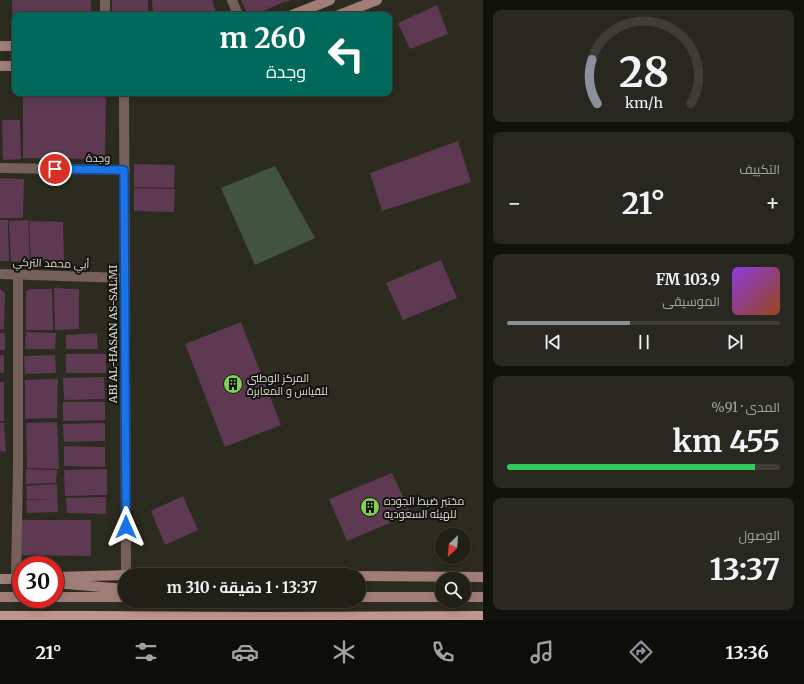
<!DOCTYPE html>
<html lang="ar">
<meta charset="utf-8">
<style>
body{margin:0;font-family:Merriweather,Cairo,serif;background:#292820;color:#f1f3f6;direction:rtl;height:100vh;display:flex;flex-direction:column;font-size:15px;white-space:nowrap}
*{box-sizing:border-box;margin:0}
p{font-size:13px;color:#a2a3a1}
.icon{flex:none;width:22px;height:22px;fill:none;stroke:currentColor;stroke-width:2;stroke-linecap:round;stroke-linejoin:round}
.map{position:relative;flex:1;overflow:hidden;direction:ltr}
.side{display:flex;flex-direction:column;gap:10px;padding:10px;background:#12120d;width:321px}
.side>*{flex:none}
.banner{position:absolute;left:12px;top:12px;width:380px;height:84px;border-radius:8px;box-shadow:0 2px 10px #0003,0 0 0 1px #3e3e36;direction:rtl;background:#00695c;color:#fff;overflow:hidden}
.needle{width:26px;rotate:205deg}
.controls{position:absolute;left:435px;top:528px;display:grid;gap:8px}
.controls a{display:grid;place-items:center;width:36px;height:36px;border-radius:50%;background:#212017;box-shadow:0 2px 10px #0003,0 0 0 1px #3e3e36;font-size:20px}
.speed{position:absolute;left:12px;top:556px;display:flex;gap:8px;font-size:20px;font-weight:700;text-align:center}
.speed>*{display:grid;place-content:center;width:52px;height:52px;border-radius:50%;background:#212017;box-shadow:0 2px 10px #0003,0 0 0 1px #3e3e36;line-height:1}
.speed .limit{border:6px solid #d22;background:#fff;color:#111}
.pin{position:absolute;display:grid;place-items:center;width:34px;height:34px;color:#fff;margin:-17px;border:2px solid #fff;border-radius:50%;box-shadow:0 1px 4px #0007}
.me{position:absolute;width:44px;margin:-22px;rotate:0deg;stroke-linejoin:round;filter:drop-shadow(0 0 3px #0008)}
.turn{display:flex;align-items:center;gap:14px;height:84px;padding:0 20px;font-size:18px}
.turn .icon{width:52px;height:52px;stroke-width:2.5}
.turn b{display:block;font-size:28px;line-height:34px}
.big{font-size:30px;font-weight:700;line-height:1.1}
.side .widget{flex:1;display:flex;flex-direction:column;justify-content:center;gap:6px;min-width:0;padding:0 14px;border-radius:8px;background:#292820}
.side .dial{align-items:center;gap:0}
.dial svg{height:104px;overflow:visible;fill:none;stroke:#3e3e36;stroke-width:7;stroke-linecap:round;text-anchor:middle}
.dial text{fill:#f1f3f6;stroke:none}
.song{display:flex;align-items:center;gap:12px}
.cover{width:48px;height:48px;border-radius:6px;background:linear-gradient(135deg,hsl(270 70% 55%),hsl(20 70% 35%))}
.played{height:4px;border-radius:2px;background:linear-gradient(90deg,#8c9099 45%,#3e3e36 45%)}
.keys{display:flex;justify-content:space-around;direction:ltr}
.heat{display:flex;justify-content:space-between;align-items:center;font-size:22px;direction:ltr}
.charge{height:6px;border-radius:3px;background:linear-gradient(90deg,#34c759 91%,#3e3e36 0)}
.trip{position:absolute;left:118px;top:568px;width:248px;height:40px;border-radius:20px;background:#212017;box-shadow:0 2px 10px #0003,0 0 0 1px #3e3e36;font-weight:700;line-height:40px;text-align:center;direction:rtl}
.dock{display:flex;height:64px;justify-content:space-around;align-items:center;background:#0d0d09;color:#a2a3a1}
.dock .icon{width:28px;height:28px}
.dock .active{color:#8c9099}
.dock b{font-size:18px;color:#f1f3f6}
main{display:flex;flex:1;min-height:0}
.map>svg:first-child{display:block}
</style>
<main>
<section class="side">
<div class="widget dial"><svg viewBox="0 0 100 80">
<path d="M14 69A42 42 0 1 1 86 69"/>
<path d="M14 69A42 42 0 0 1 10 35" stroke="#8c9099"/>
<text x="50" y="56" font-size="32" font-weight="700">28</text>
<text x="50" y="72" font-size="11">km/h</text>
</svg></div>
<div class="widget"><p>التكييف</p>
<div class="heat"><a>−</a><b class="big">21°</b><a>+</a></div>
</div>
<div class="widget">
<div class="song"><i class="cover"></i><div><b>103.9 FM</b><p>الموسيقى</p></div></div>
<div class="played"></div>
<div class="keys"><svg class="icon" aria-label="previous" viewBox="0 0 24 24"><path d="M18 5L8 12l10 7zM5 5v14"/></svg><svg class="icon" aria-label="pause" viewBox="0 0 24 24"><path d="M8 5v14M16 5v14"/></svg><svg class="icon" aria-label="next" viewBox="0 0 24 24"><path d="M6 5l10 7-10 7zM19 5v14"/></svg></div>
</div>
<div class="widget"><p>المدى · 91%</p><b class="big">455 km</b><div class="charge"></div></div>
<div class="widget"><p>الوصول</p><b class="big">13:37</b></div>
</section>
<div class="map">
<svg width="483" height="620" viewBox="0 0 483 620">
<rect width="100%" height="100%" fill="#2c2b1f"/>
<polygon fill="#42543f" points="275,166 315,238 255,265 221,188"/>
<g fill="#5d3952">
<polygon points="12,0 91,0 91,15 15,15 15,38 13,38"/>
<rect x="112" y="0" width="36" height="15"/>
<polygon points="152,0 212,0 217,15 153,15"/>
<polygon points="241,0 291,0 287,2 286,1 261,12 247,13"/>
<polygon points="437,5 448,34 410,49 398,23"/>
<polygon points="23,93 106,93 105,156 101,159 23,158"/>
<polygon points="2,120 20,120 21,159 3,160"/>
<polygon points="458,141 471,182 382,211 370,173"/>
<polygon points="134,164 175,165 174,188 134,187"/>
<polygon points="0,178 24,179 23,218 0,218"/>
<polygon points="134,188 175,189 174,212 134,211"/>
<polygon points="0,220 8,220 9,261 0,261"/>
<polygon points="28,220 30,261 11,262 9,221"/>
<polygon points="29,221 63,222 64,262 31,261"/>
<polygon points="441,260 457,298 403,320 386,283"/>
<polygon points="54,288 79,289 79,329 55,330"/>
<polygon points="0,289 5,293 4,329 0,329"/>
<polygon points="30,289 52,289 53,330 26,330 26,292"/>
<polygon points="241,322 281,425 225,447 185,344"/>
<polygon points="26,332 56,333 55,349 25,349"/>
<rect x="0" y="333" width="5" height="17"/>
<polygon points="97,333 98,349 66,349 66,335"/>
<rect x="66" y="354" width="40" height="19"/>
<rect x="0" y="355" width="4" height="18"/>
<polygon points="55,355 56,373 25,374 24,356"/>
<polygon points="104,377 105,399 64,400 63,378"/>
<polygon points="58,379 57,418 25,419 25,380"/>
<rect x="0" y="382" width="4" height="39"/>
<polygon points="63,402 105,402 105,420 63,421"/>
<polygon points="57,422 59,469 27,468 26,423"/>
<polygon points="0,423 4,423 6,452 0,451"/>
<polygon points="105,423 105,441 64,442 63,424"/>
<polygon points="64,446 105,447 105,467 64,466"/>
<polygon points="26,469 57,470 56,483 26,484"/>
<polygon points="107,469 107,495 65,496 64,470"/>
<polygon points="392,473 411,514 347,541 329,499"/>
<polygon points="57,484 58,512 27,513 26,500 52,499 27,499 26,486"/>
<polygon points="183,496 198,530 165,545 151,511"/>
<polygon points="106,497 106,514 67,513 66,498"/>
<polygon points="19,520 91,520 91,556 19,555"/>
</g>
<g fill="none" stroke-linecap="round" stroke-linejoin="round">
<g stroke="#75605c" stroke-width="10">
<polyline points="105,0 105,15"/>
<polyline points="232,0 238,15"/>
<polyline points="124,93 126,575"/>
<polyline points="0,168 125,170"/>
<polyline points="0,274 125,278"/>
<polyline points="16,579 18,467 18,275"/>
</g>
<g stroke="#a07e77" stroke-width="10">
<polyline points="292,15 330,0"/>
<polyline points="339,15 377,0"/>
<polyline points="0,46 15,46"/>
<polyline points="0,66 15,66"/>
<polyline points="359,576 483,577"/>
<polyline points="55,577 126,575 176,575"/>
<polyline points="0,579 21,579"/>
<polyline points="55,583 125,589"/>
<polyline points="0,597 21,597"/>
<polyline points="55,597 125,597"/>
<polyline points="359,597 442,597"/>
<polyline points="464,597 483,597"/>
</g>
<polyline stroke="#c0958c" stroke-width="10" points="0,616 91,616 267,617 483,616"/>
</g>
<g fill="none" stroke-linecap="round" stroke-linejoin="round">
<g stroke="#114b97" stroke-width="10">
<polyline id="route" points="55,169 124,170 126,527"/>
</g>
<use href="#route" stroke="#1a73e8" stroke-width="7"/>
</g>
<defs>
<g id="building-disc" transform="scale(1)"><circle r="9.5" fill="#82d04f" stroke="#14130e"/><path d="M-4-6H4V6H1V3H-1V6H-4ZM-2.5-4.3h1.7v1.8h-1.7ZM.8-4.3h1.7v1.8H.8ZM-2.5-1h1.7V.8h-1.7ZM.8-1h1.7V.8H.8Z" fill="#111"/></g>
</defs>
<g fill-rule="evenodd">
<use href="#building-disc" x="233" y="384"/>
<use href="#building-disc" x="370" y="507"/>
</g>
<g text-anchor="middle" stroke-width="4" stroke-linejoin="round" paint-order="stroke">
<g font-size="11" fill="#dedcd5" stroke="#14130e">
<text transform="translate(98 158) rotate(1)" y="4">وجدة</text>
<text transform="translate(51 263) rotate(2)" y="4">أبي محمد التركي</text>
<text transform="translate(113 334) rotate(-90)" y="4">ABI AL-HASAN AS-SALMI</text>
</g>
<g font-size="11" fill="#dedcd5" stroke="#14130e" text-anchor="start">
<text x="247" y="382">المركز الوطني<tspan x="247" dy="13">للقياس و المعابرة</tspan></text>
<text x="384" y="505">مختبر ضبط الجوده<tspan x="384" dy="13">للهيئه السعوديه</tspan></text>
</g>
</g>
</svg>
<div class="controls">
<a><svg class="needle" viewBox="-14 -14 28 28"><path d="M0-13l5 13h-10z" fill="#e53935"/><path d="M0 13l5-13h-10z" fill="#a2a3a1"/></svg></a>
<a><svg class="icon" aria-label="search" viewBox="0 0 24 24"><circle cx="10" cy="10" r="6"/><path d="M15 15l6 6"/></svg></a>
</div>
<div class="speed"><div class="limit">30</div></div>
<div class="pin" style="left:55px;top:169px;background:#d93025"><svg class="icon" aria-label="arrive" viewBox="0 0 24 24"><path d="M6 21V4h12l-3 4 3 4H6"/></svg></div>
<svg class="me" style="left:126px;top:527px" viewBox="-20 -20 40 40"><path d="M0-17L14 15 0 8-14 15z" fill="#1a73e8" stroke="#fff" stroke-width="4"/></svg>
<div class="trip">13:37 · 1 دقيقة · 310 m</div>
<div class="banner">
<div class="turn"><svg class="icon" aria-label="left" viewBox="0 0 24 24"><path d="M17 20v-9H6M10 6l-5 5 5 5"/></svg><div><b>260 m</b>وجدة</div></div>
</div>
</div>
</main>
<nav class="dock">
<b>13:36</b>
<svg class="icon active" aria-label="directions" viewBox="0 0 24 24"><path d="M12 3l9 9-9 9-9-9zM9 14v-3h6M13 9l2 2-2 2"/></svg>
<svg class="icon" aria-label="music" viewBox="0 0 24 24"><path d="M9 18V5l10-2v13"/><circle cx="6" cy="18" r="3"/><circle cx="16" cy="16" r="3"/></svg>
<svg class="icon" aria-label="phone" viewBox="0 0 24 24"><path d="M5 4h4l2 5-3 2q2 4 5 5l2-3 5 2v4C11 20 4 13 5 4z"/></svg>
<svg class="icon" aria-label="climate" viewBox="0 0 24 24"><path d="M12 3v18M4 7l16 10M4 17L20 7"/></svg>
<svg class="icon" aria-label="car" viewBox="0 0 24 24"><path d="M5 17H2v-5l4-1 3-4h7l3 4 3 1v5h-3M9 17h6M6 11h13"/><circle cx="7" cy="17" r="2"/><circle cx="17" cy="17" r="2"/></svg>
<svg class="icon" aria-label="filters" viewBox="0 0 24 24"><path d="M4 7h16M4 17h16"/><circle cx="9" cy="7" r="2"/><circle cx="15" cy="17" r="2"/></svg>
<b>21°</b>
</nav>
